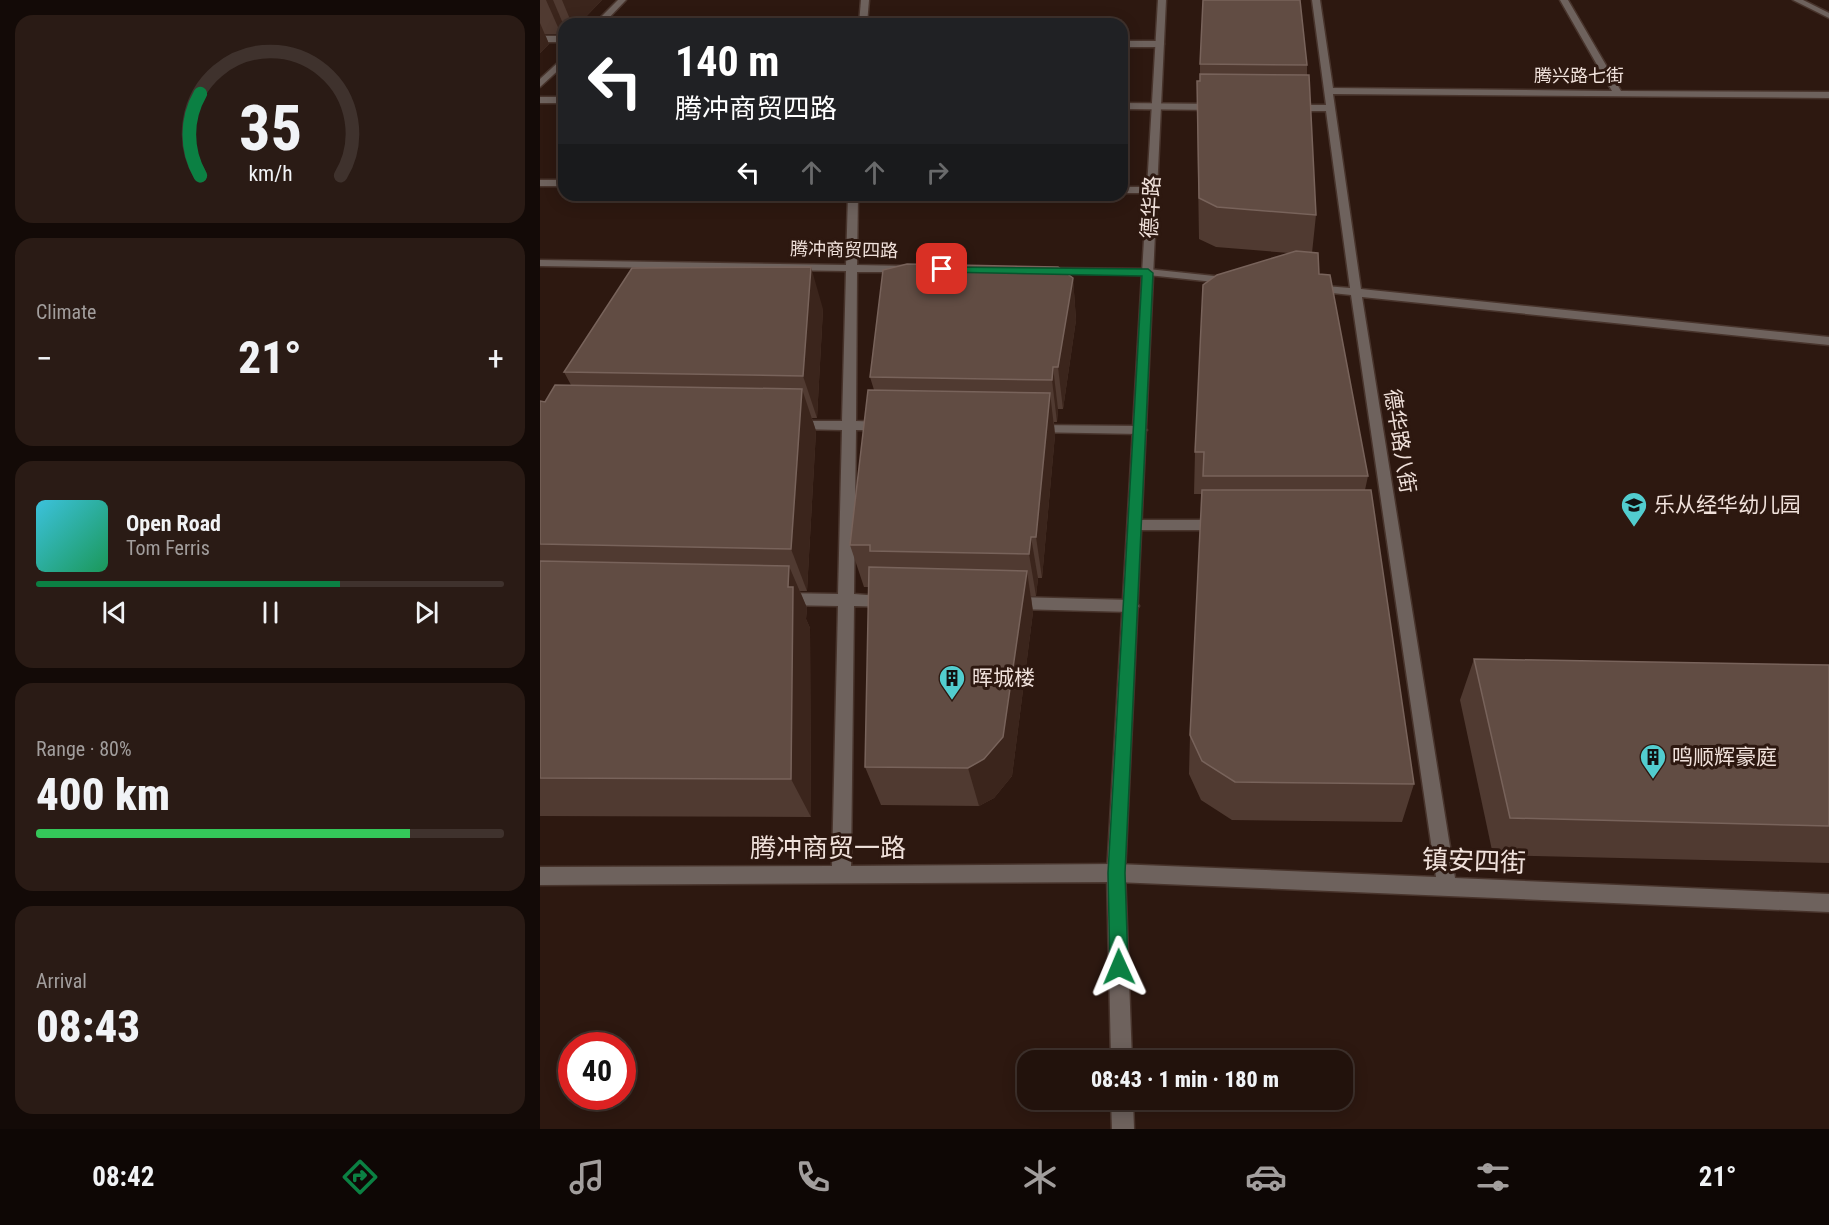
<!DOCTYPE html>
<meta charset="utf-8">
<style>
body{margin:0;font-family:"Roboto Condensed","Noto Sans SC",sans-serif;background:#2a1b15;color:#f1f3f6;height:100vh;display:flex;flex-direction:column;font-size:22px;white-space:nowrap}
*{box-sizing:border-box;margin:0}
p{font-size:20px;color:#a29e9d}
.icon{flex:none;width:33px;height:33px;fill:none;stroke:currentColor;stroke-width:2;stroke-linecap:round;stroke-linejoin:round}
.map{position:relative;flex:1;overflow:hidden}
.sheet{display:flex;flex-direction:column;gap:15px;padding:15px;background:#130a07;width:540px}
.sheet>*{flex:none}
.banner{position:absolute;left:18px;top:18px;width:570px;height:183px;border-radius:18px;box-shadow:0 3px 15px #0003,0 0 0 2px #3f322d;background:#202124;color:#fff;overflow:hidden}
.speed{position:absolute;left:18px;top:1032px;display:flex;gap:12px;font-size:30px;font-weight:700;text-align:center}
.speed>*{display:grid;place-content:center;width:78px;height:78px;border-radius:50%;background:#22120c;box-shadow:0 3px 15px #0003,0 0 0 2px #3f322d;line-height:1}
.speed .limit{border:9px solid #d22;background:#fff;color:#111}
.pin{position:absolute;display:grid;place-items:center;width:51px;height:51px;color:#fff;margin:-26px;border-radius:12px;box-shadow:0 3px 9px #0006}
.me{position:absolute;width:66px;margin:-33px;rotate:359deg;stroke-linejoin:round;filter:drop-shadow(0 0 4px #0008)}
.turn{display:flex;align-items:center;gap:21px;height:126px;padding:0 18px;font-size:27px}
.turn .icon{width:78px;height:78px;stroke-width:2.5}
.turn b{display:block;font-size:42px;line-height:51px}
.lanes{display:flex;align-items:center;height:57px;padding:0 18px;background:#0003;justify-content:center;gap:30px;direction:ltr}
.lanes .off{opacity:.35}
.big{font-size:45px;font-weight:800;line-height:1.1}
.sheet .tile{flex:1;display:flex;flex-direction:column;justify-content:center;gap:9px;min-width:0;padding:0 21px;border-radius:18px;background:#2a1b15}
.sheet .dial{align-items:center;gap:0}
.dial svg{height:156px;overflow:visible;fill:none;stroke:#3f322d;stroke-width:7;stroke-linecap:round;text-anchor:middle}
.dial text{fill:#f1f3f6;stroke:none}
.song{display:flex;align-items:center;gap:18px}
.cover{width:72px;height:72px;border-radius:9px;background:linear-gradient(135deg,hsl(190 70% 55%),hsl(150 70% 35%))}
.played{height:6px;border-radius:3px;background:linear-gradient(90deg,#0b8043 65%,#3f322d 65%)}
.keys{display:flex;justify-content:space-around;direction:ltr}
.heat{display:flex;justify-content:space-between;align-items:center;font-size:33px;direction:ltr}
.charge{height:9px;border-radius:4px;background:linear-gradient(90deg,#34c759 80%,#3f322d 0)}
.trip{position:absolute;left:477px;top:1050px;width:336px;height:60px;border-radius:18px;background:#22120c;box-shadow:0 3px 15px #0003,0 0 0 2px #3f322d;font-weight:800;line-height:60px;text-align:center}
.dock{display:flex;height:96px;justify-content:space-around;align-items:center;background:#0e0705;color:#a29e9d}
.dock .icon{width:42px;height:42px}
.dock .selected{color:#0b8043}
.dock b{font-size:27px;color:#f1f3f6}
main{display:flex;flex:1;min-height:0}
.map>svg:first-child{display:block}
</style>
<main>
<section class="sheet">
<div class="tile dial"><svg viewBox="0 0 100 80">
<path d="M14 69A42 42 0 1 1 86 69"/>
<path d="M14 69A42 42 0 0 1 14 27" stroke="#0b8043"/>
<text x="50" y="56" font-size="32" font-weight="700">35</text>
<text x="50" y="72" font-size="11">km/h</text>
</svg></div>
<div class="tile"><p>Climate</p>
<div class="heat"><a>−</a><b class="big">21°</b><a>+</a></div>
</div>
<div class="tile">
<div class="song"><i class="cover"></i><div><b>Open Road</b><p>Tom Ferris</p></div></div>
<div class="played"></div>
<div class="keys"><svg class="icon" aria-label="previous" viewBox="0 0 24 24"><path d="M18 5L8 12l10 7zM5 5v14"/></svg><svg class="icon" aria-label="pause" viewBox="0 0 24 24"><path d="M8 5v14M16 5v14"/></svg><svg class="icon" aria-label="next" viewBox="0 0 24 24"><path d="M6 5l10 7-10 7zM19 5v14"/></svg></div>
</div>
<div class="tile"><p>Range · 80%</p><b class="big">400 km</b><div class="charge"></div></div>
<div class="tile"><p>Arrival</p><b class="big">08:43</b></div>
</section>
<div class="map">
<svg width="1289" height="1129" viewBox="0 0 1289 1129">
<rect width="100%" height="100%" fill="#2d1810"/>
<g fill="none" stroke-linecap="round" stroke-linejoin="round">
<g stroke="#48342c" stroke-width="3">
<g id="minor">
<polygon points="78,0 86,0 63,24 54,24"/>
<polygon points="321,0 329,0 327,24 319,24"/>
<polygon points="772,0 780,0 793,88 1072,91 1020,0 1028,0 1081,91 1289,92 1289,98 793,94 821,289 1289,337 1289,345 822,297 915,878 1289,894 1289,912 576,882 0,885 0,867 292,866 298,606 243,605 238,603 235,599 238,595 243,593 298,594 302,430 255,429 248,425 255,421 302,421 306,271 0,266 0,260 306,265 308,195 318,195 317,265 369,266 375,269 369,272 317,272 316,421 345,422 352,426 345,430 316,430 314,594 353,597 356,601 353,605 348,607 314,606 311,866 576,864 896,877 811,295 773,291 767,288 773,285 810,288 786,111 750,111 745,108 750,105 786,105"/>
<polygon points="1253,0 1263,0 1289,13 1289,18"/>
<rect x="0" y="36" width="24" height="6"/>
<polygon points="582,41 620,41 624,44 620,47 582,47"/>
<polygon points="24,57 24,65 0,87 0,79"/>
<rect x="0" y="97" width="24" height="6"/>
<polygon points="582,103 675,104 680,107 675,110 582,109"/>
<rect x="0" y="180" width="24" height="6"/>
<polygon points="582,187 612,187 617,190 612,193 582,193"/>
<polygon points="504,268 608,269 693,278 699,281 693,284 608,275 500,273 498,271"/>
<polygon points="495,425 600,426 607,430 600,434 490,432 488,429 490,426"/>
<polygon points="595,520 679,520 686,525 679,530 595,530 588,525"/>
<polygon points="474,597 591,600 596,602 599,606 596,610 591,612 474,609 469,607 466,603 469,599"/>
</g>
</g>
<g stroke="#48342c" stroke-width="3">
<g id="tertiary">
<polygon points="618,0 626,0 585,873 592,1060 571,1060 567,873"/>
<polygon points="571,1100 593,1100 594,1129 572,1129"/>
</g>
</g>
<use href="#minor" fill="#6e625d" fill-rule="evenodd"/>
<use href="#tertiary" fill="#6e625d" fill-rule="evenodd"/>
</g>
<g fill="#503a31">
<polygon points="0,0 62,0 39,24 24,24 24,30 21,34 5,34 9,44 0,53"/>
<polygon points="660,64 767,65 767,75 776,215 772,253 779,274 828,476 825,490 874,784 862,822 692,820 661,800 649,774 650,735 662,494 654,494 655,452 749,253 676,247 659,239 657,119 657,81 660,81"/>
<polygon points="533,278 536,320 523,409 518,409 517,422 514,422 515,435 502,578 498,578 496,596 491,596 493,612 472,776 454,798 439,806 341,805 325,767 329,587 324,587 310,545 334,390 330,377"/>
<polygon points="283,309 277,418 272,418 276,431 267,591 260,591 267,608 266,619 270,628 271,817 0,816 0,401 5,402 31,385 24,372"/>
<polygon points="934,659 1289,665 1289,863 953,855 920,700"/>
</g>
<g fill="#3b251c">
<polygon points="6,0 13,0 24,26 24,30 21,34"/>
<polygon points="22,0 62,0 39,24 32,24"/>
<polygon points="0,23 9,44 0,53"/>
<polygon points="271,267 283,309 277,418 263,376"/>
<polygon points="533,278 536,320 523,409 518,367"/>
<polygon points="513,367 518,409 517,422 512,380"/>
<polygon points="262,389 276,431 267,591 251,549"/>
<polygon points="510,393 515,435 502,578 496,537"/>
<polygon points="491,537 498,578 496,596 489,554"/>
<polygon points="249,566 267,608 266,619 270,628 271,817 251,779 248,587"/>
<polygon points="487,571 493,612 472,776 454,798 439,806 428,768"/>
</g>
<g fill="#614c43" stroke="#78635b" stroke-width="1.5">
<polygon points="663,0 760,0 767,65 660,64"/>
<polygon points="660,74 769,75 776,215 677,207 659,198 657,81 660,81"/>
<polygon points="756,251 778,253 779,274 790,275 828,476 663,476 664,452 655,452 663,285 677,275"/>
<polygon points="367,264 518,267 533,278 518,367 513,367 512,380 330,377 343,270"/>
<polygon points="271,267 263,376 24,372 92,268"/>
<polygon points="15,385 262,389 251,549 0,544 0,401 5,402"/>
<polygon points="328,390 510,393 496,537 491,537 489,554 330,551 330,545 310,545"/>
<polygon points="662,490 831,490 874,784 695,782 662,761 650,735"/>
<polygon points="0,561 249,566 248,587 253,587 251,779 0,778"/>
<polygon points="329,567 487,571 463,737 444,759 428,768 325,767"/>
<polygon points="934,659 1289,665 1289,826 970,818"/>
</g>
<polygon fill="#0b8043" stroke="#07532c" stroke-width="1.5" points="399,267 608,269 613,273 585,873 588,967 585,973 579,976 572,973 570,967 568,873 602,276 402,272 399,271"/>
<defs>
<g id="school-pin" transform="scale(1.35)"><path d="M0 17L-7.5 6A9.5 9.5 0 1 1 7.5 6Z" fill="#52cdcf" stroke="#2d1810"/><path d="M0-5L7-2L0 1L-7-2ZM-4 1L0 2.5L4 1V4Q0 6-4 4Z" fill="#111"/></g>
<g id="building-pin" transform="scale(1.35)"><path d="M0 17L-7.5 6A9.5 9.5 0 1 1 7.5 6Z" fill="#52cdcf" stroke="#2d1810"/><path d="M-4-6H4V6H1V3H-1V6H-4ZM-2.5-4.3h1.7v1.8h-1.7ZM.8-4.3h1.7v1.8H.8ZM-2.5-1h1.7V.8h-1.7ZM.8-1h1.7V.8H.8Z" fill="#111"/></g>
</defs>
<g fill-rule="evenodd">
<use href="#school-pin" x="1094" y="505"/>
<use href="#building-pin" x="412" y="678"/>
<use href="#building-pin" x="1113" y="757"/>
</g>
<g text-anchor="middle" stroke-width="6" stroke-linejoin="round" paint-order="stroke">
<g font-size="18" fill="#f0e1db" stroke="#2d1810">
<text x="1039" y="82">腾兴路七街</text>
<text transform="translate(304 250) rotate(1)" y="6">腾冲商贸四路</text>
</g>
<g font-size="21" fill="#f0e1db" stroke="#2d1810">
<text transform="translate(611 207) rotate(-87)" y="7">德华路</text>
<text transform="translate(860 441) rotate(81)" y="7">德华路八街</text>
</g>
<g font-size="21" fill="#f0e1db" stroke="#2d1810" text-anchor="start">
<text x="1114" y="512">乐从经华幼儿园</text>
<text x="432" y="685">晖城楼</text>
<text x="1132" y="764">鸣顺辉豪庭</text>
</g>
<g font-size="26" fill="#f0e1db" stroke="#2d1810">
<text x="288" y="857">腾冲商贸一路</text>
<text transform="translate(934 861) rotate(2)" y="9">镇安四街</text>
</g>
</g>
</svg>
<div class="speed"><div class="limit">40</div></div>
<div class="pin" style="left:402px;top:269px;background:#d93025"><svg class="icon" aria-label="arrive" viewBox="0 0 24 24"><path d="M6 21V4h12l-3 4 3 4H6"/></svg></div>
<svg class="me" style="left:579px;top:967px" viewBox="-20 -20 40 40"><path d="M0-17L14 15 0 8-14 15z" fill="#0b8043" stroke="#fff" stroke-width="4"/></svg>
<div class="trip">08:43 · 1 min · 180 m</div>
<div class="banner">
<div class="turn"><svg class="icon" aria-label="left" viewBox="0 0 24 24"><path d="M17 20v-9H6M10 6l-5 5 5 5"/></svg><div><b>140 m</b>腾冲商贸四路</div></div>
<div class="lanes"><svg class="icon" aria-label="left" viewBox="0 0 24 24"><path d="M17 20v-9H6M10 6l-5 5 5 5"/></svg><svg class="icon off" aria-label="ahead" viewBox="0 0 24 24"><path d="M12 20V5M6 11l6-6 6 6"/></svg><svg class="icon off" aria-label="ahead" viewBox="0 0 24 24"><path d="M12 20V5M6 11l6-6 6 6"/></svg><svg class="icon off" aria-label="right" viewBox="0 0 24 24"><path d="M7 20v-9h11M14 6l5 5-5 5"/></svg></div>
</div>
</div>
</main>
<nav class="dock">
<b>08:42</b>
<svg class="icon selected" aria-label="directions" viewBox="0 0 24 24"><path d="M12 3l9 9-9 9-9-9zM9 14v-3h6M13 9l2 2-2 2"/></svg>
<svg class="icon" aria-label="music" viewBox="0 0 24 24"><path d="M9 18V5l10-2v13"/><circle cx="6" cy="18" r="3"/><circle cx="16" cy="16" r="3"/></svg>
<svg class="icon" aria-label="phone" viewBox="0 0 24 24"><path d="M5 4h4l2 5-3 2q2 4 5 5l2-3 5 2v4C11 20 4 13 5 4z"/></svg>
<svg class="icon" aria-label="climate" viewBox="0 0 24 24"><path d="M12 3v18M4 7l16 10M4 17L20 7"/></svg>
<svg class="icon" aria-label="car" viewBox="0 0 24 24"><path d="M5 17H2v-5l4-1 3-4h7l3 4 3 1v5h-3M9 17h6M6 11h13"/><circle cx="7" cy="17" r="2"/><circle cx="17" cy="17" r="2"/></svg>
<svg class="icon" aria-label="filters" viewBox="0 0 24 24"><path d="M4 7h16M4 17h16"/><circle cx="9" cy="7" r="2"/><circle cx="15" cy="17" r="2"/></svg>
<b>21°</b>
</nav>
